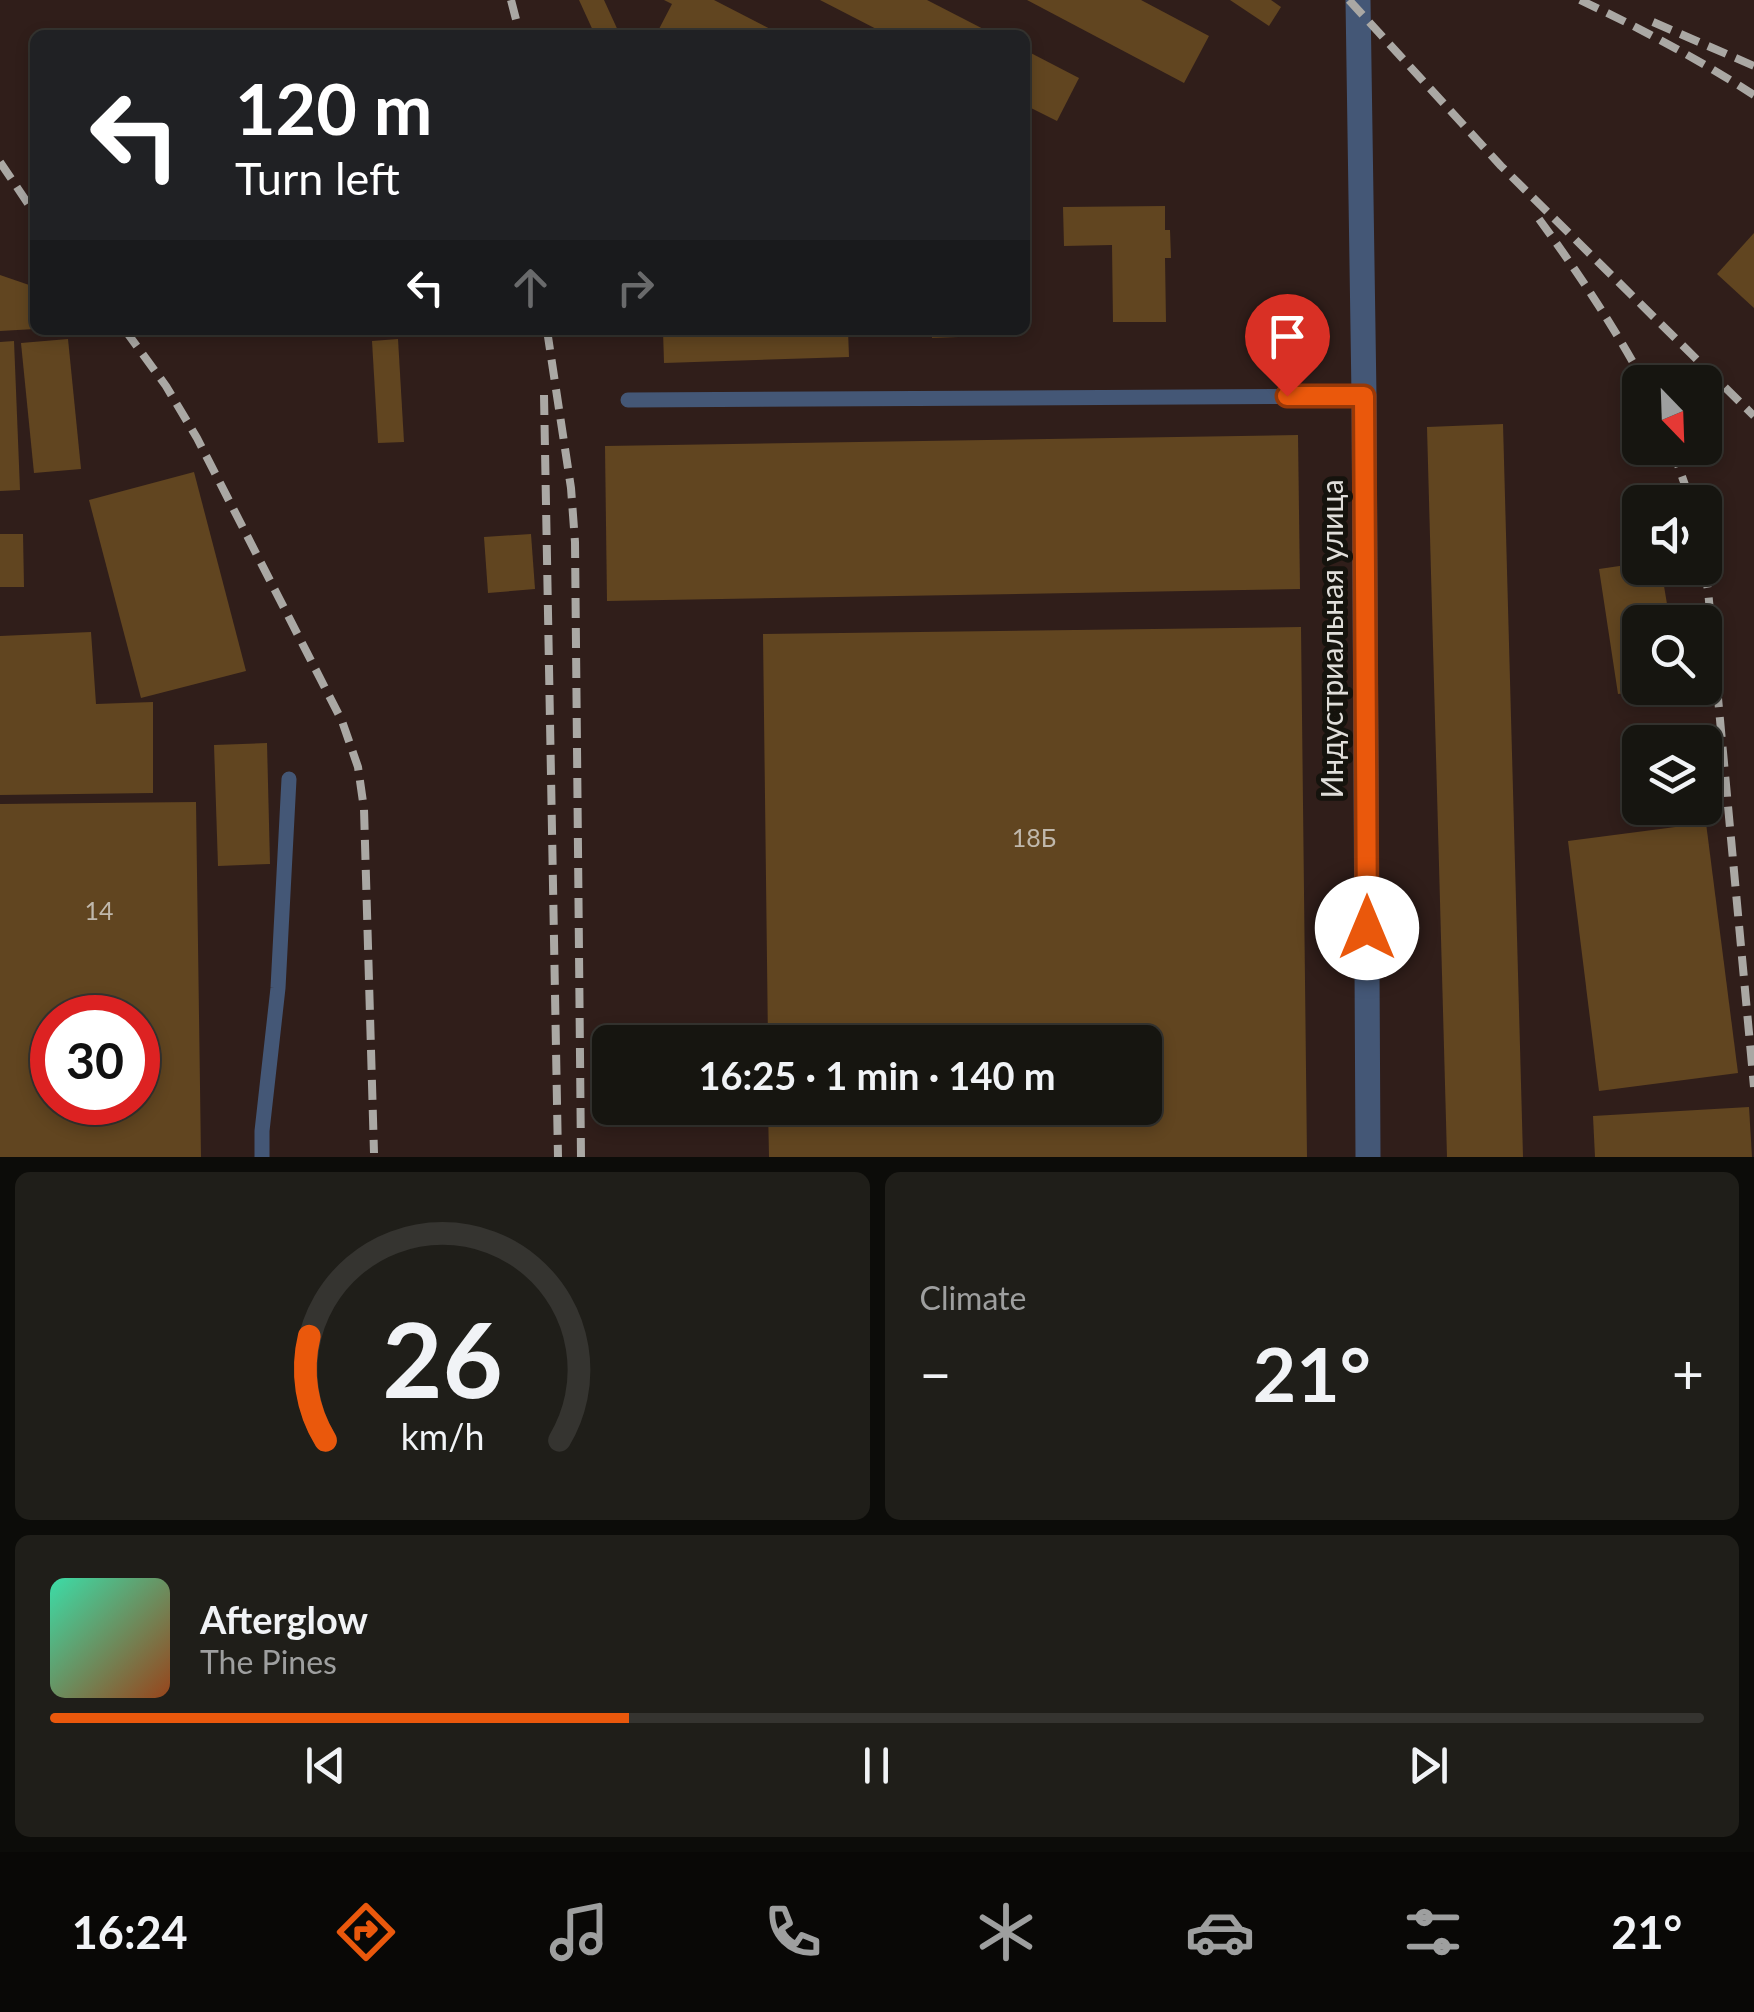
<!DOCTYPE html>
<meta charset="utf-8">
<style>
body{margin:0;font-family:Lato,sans-serif;background:#1f1e19;color:#f1f3f6;height:100vh;display:flex;flex-direction:column;font-size:38px;white-space:nowrap}
*{box-sizing:border-box;margin:0}
p{font-size:32px;color:#9e9f9f}
.icon{flex:none;width:55px;height:55px;fill:none;stroke:currentColor;stroke-width:2;stroke-linecap:round;stroke-linejoin:round}
.map{position:relative;height:1157px;overflow:hidden}
.details{display:flex;flex-direction:column;gap:15px;padding:15px;background:#0c0c09;flex:1}
.details>*{flex:none}
.guide{position:absolute;left:30px;top:30px;width:1000px;height:305px;border-radius:15px;box-shadow:0 5px 15px #0003,0 0 0 2px #353430;background:#202124;color:#fff;overflow:hidden}
.needle{width:65px;rotate:157deg}
.controls{position:absolute;left:1622px;top:365px;display:grid;gap:20px}
.controls a{display:grid;place-items:center;width:100px;height:100px;border-radius:15px;background:#161510;box-shadow:0 5px 15px #0003,0 0 0 2px #353430;font-size:50px}
.speed{position:absolute;left:30px;top:995px;display:flex;gap:20px;font-size:50px;font-weight:700;text-align:center}
.speed>*{display:grid;place-content:center;width:130px;height:130px;border-radius:50%;background:#161510;box-shadow:0 5px 15px #0003,0 0 0 2px #353430;line-height:1}
.speed .limit{border:15px solid #d22;background:#fff;color:#111}
.pin{position:absolute;display:grid;place-items:center;width:85px;height:85px;color:#fff;margin:-102px -42px;border-radius:50% 50% 50% 0;rotate:-45deg;box-shadow:0 0 10px #0007}
.pin .icon{rotate:45deg}
.me{position:absolute;width:110px;margin:-55px;rotate:0deg;stroke-linejoin:round;filter:drop-shadow(0 0 8px #0008)}
.turn{display:flex;align-items:center;gap:35px;height:210px;padding:0 40px;font-size:45px}
.turn .icon{width:130px;height:130px;stroke-width:2.5}
.turn b{display:block;font-size:70px;line-height:85px}
.lanes{display:flex;align-items:center;height:95px;padding:0 40px;background:#0003;justify-content:center;gap:50px;direction:ltr}
.lanes .off{opacity:.35}
.big{font-size:75px;font-weight:700;line-height:1.1}
.details .tile{flex:1;display:flex;flex-direction:column;justify-content:center;gap:15px;min-width:0;padding:0 35px;border-radius:15px;background:#1f1e19}
.details .dial{align-items:center;gap:0}
.dial svg{height:260px;overflow:visible;fill:none;stroke:#353430;stroke-width:7;stroke-linecap:round;text-anchor:middle}
.dial text{fill:#f1f3f6;stroke:none}
.song{display:flex;align-items:center;gap:30px}
.cover{width:120px;height:120px;border-radius:15px;background:linear-gradient(135deg,hsl(160 70% 55%),hsl(20 70% 35%))}
.played{height:10px;border-radius:5px;background:linear-gradient(90deg,#ea580c 35%,#353430 35%)}
.keys{display:flex;justify-content:space-around;direction:ltr}
.heat{display:flex;justify-content:space-between;align-items:center;font-size:55px;direction:ltr}
.details .tiles{flex:1;display:grid;gap:15px;grid-template-columns:1fr 1fr}
.tile:last-child{grid-column:span 2}
.trip{position:absolute;left:592px;top:1025px;width:570px;height:100px;border-radius:15px;background:#161510;box-shadow:0 5px 15px #0003,0 0 0 2px #353430;font-weight:700;line-height:100px;text-align:center}
.tabs{display:flex;height:160px;justify-content:space-around;align-items:center;background:#090806;color:#9e9f9f}
.tabs .icon{width:70px;height:70px}
.tabs .on{color:#ea580c}
.tabs b{font-size:45px;color:#f1f3f6}
.map>svg:first-child{display:block}
</style>
<div class="map">
<svg width="1754" height="1157" viewBox="0 0 1754 1157">
<rect width="100%" height="100%" fill="#1e1c16"/>
<path fill="#301e1a" fill-rule="evenodd" d="M0,0H1754V1157H0ZM35,35H1025V330H35ZM1640,382H1705V448H1640ZM1640,502H1705V568H1640ZM1640,622H1705V688H1640ZM1640,742H1705V808H1640ZM52,1018H138V1102H52ZM610,1042H1145V1108H610Z"/>
<g fill="#614520" fill-rule="evenodd">
<polygon points="579,0 604,0 620,35 595,35"/>
<polygon points="664,0 714,0 782,35 672,35 659,29 672,4"/>
<polygon points="820,0 927,0 995,35 888,35"/>
<polygon points="1027,0 1141,0 1209,36 1184,83"/>
<polygon points="1230,0 1271,0 1281,7 1269,26"/>
<polygon points="1025,50 1079,78 1057,121 1025,105"/>
<polygon points="1165,206 1165,230 1170,230 1171,258 1165,258 1166,322 1113,322 1112,245 1064,246 1063,207"/>
<polygon points="1754,233 1754,308 1717,274"/>
<polygon points="0,275 35,287 35,329 0,331"/>
<polygon points="663,330 848,330 849,357 664,363"/>
<polygon points="932,330 985,330 985,336 932,338"/>
<polygon points="68,339 81,469 34,473 21,343"/>
<polygon points="398,339 404,442 378,443 372,341"/>
<polygon points="14,341 20,490 0,491 0,342"/>
<polygon points="1503,424 1523,1157 1447,1157 1427,427"/>
<polygon points="1298,435 1300,589 607,601 605,446"/>
<polygon points="194,472 246,671 141,698 89,500"/>
<polygon points="0,534 23,534 24,587 0,587"/>
<polygon points="531,534 535,589 488,593 484,537"/>
<polygon points="1640,563 1640,568 1661,568 1670,622 1640,622 1640,691 1618,694 1599,569"/>
<polygon points="1301,627 1307,1157 769,1157 768,1108 1145,1108 1145,1042 768,1042 763,634"/>
<polygon points="91,632 96,704 153,702 153,793 0,795 0,636"/>
<polygon points="267,743 270,864 218,866 214,745"/>
<path d="M196,802L201,1157H0V804ZM52,1018H138V1102H52Z"/>
<polygon points="1706,823 1738,1073 1599,1091 1568,841"/>
<polygon points="1749,1107 1752,1157 1595,1157 1593,1116"/>
</g>
<g fill="none" stroke-linecap="round" stroke-linejoin="round">
<g stroke="#445776" stroke-width="15">
<polyline points="628,400 1364,396"/>
<polyline points="262,1157 262,1131 278,988 289,779"/>
</g>
<polyline stroke="#445776" stroke-width="25" points="1358,0 1364,396 1368,1157"/>
<g stroke="#aaa8a4" stroke-width="8" stroke-dasharray="20 10" stroke-linecap="butt">
<polyline points="511,0 520,35"/>
<polyline points="1349,0 1501,166 1754,416"/>
<path d="M1580,0C1640,28 1698,59 1754,95"/>
<polyline points="1653,22 1754,66"/>
<polyline points="0,162 35,214"/>
<path d="M1539,219C1577,271 1613,325 1644,382"/>
<polyline points="125,330 166,386 197,438 342,721 358,767 364,809 374,1153"/>
<polyline points="547,330 571,488 575,542 581,1157"/>
<polyline points="544,395 558,1157"/>
<polyline points="1672,448 1691,502"/>
<polyline points="1704,568 1708,590 1754,1087"/>
</g>
</g>
<g fill="none" stroke-linecap="round" stroke-linejoin="round">
<g stroke="#983908" stroke-width="25">
<polyline id="route" points="1287,396 1364,396 1367,928"/>
</g>
<use href="#route" stroke="#ea580c" stroke-width="18"/>
</g>
<g text-anchor="middle" stroke-width="10" stroke-linejoin="round" paint-order="stroke">
<g font-size="25" fill="#c0b8ac">
<text x="1034" y="847">18Б</text>
<text x="99" y="920">14</text>
</g>
<g font-size="30" fill="#e0deda" stroke="#15130d">
<text transform="translate(1333 639) rotate(-90)" y="10">Индустриальная улица</text>
</g>
</g>
</svg>
<div class="controls">
<a><svg class="needle" viewBox="-14 -14 28 28"><path d="M0-13l5 13h-10z" fill="#e53935"/><path d="M0 13l5-13h-10z" fill="#9e9f9f"/></svg></a>
<a><svg class="icon" aria-label="sound" viewBox="0 0 24 24"><path d="M4 9h4l5-4v14l-5-4H4zM17 9q2 3 0 6"/></svg></a>
<a><svg class="icon" aria-label="search" viewBox="0 0 24 24"><circle cx="10" cy="10" r="6"/><path d="M15 15l6 6"/></svg></a>
<a><svg class="icon" aria-label="layers" viewBox="0 0 24 24"><path d="M12 4l9 5-9 5-9-5zM3 14l9 5 9-5"/></svg></a>
</div>
<div class="speed"><div class="limit">30</div></div>
<div class="pin" style="left:1287px;top:396px;background:#d93025"><svg class="icon" aria-label="arrive" viewBox="0 0 24 24"><path d="M6 21V4h12l-3 4 3 4H6"/></svg></div>
<svg class="me" style="left:1367px;top:928px" viewBox="-20 -20 40 40"><circle r="19" fill="#fff"/><path d="M0-13L10 11 0 6-10 11z" fill="#ea580c"/></svg>
<div class="trip">16:25 · 1 min · 140 m</div>
<div class="guide">
<div class="turn"><svg class="icon" aria-label="left" viewBox="0 0 24 24"><path d="M17 20v-9H6M10 6l-5 5 5 5"/></svg><div><b>120 m</b>Turn left</div></div>
<div class="lanes"><svg class="icon" aria-label="left" viewBox="0 0 24 24"><path d="M17 20v-9H6M10 6l-5 5 5 5"/></svg><svg class="icon off" aria-label="ahead" viewBox="0 0 24 24"><path d="M12 20V5M6 11l6-6 6 6"/></svg><svg class="icon off" aria-label="right" viewBox="0 0 24 24"><path d="M7 20v-9h11M14 6l5 5-5 5"/></svg></div>
</div>
</div>
<section class="details">
<div class="tiles">
<div class="tile dial"><svg viewBox="0 0 100 80">
<path d="M14 69A42 42 0 1 1 86 69"/>
<path d="M14 69A42 42 0 0 1 9 37" stroke="#ea580c"/>
<text x="50" y="56" font-size="32" font-weight="700">26</text>
<text x="50" y="72" font-size="11">km/h</text>
</svg></div>
<div class="tile"><p>Climate</p>
<div class="heat"><a>−</a><b class="big">21°</b><a>+</a></div>
</div>
<div class="tile">
<div class="song"><i class="cover"></i><div><b>Afterglow</b><p>The Pines</p></div></div>
<div class="played"></div>
<div class="keys"><svg class="icon" aria-label="previous" viewBox="0 0 24 24"><path d="M18 5L8 12l10 7zM5 5v14"/></svg><svg class="icon" aria-label="pause" viewBox="0 0 24 24"><path d="M8 5v14M16 5v14"/></svg><svg class="icon" aria-label="next" viewBox="0 0 24 24"><path d="M6 5l10 7-10 7zM19 5v14"/></svg></div>
</div>
</div>
</section>
<nav class="tabs">
<b>16:24</b>
<svg class="icon on" aria-label="directions" viewBox="0 0 24 24"><path d="M12 3l9 9-9 9-9-9zM9 14v-3h6M13 9l2 2-2 2"/></svg>
<svg class="icon" aria-label="music" viewBox="0 0 24 24"><path d="M9 18V5l10-2v13"/><circle cx="6" cy="18" r="3"/><circle cx="16" cy="16" r="3"/></svg>
<svg class="icon" aria-label="phone" viewBox="0 0 24 24"><path d="M5 4h4l2 5-3 2q2 4 5 5l2-3 5 2v4C11 20 4 13 5 4z"/></svg>
<svg class="icon" aria-label="climate" viewBox="0 0 24 24"><path d="M12 3v18M4 7l16 10M4 17L20 7"/></svg>
<svg class="icon" aria-label="car" viewBox="0 0 24 24"><path d="M5 17H2v-5l4-1 3-4h7l3 4 3 1v5h-3M9 17h6M6 11h13"/><circle cx="7" cy="17" r="2"/><circle cx="17" cy="17" r="2"/></svg>
<svg class="icon" aria-label="filters" viewBox="0 0 24 24"><path d="M4 7h16M4 17h16"/><circle cx="9" cy="7" r="2"/><circle cx="15" cy="17" r="2"/></svg>
<b>21°</b>
</nav>
